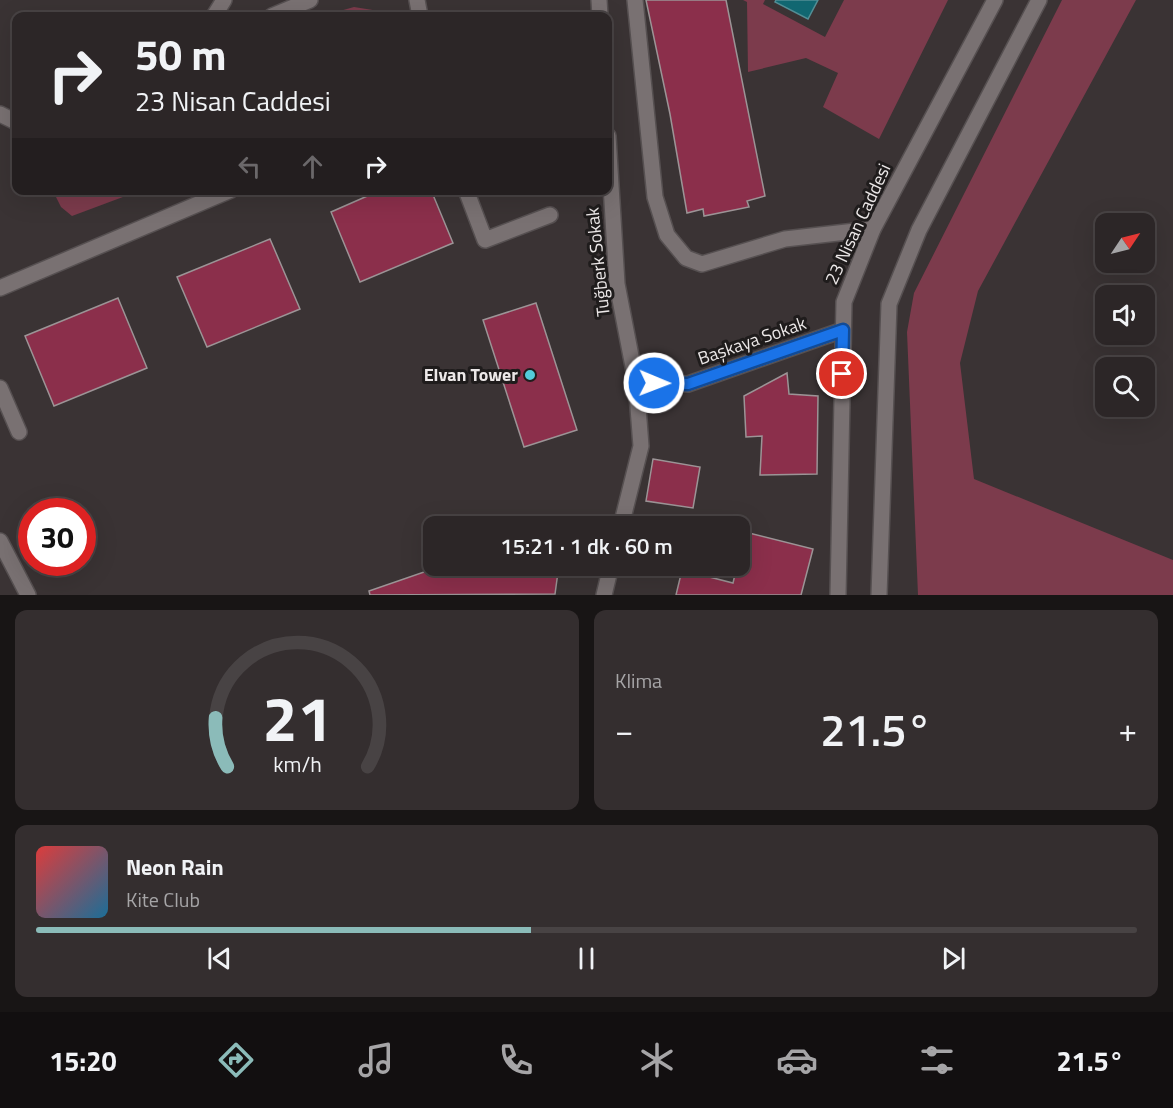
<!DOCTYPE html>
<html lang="tr">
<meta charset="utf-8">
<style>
body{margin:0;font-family:"Titillium Web",sans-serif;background:#342e2f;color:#f1f3f6;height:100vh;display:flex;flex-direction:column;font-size:22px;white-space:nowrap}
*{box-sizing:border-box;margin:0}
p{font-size:20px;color:#a6a5a7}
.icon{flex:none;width:33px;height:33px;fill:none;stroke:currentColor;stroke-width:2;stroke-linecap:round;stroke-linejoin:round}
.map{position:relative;height:595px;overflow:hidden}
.panel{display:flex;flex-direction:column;gap:15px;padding:15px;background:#181515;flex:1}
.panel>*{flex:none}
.hud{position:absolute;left:12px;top:12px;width:600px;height:183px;border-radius:12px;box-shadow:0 6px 24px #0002,0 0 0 2px #484344;background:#2c2627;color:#f1f3f6;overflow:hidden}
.needle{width:39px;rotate:55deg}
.fabs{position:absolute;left:1095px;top:213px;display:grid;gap:12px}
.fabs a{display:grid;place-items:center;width:60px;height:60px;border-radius:12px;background:#2c2627;box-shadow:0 6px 24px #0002,0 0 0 2px #484344;font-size:30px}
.speed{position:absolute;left:18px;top:498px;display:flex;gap:12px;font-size:30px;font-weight:700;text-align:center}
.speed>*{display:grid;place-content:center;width:78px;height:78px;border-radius:50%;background:#2c2627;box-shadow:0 6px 24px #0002,0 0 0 2px #484344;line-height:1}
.speed .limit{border:9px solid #d22;background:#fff;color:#111}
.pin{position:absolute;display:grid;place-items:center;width:51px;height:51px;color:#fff;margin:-26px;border:3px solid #fff;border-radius:50%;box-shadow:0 2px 6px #0007}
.me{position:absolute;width:66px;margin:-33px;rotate:91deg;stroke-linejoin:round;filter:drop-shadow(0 0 4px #0008)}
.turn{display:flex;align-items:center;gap:21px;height:126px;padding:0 24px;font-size:27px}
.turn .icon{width:78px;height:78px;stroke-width:2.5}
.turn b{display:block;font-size:42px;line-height:51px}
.lanes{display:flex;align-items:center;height:57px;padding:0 24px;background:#0003;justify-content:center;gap:30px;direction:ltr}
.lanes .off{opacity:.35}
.big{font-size:45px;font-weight:600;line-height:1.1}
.panel .widget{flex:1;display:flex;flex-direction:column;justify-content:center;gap:9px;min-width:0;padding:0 21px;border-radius:12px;background:#342e2f}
.panel .dial{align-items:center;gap:0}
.dial svg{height:156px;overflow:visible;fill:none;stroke:#484344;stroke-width:7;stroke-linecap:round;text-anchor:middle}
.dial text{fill:#f1f3f6;stroke:none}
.song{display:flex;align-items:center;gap:18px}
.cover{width:72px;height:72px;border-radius:9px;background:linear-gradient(135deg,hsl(0 70% 55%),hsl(200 70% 35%))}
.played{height:6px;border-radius:3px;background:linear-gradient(90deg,#8bbbb9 45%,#484344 45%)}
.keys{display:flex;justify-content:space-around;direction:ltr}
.heat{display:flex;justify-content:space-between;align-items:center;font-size:33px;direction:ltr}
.panel .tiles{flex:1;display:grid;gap:15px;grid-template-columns:1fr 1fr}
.widget:last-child{grid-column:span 2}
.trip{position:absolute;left:423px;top:516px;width:327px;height:60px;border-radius:12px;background:#2c2627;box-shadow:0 6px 24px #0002,0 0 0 2px #484344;font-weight:600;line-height:60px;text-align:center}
.dock{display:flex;height:96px;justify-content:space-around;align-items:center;background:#120f10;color:#a6a5a7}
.dock .icon{width:42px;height:42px}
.dock .active{color:#8bbbb9}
.dock b{font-size:27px;color:#f1f3f6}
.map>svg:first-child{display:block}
</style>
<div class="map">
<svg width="1173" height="595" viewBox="0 0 1173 595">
<rect width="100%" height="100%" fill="#3a3334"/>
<g fill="#7c3b4c">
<polygon points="743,0 765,0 763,4 825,37 844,0 948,0 879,139 823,107 838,73 806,58 748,72 747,2"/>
<polygon points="1062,0 1136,0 978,291 960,363 974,479 1173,560 1173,595 918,595 907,332 914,293"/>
<polygon points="354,7 379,11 383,16 322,16"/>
<polygon points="53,191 139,191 72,216 61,207"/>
</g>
<polygon fill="#116771" stroke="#538e95" stroke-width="1.5" points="776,0 818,0 808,19 775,2"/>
<g fill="#8b2f4b" stroke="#9c9496" stroke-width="1.5">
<polygon points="646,0 726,0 765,196 747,201 749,207 704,216 703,209 687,213 670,114"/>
<polygon points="381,190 431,190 453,243 360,282 331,212"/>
<polygon points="270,239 300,309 207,347 177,277"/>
<polygon points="118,298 147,368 54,406 25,336"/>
<polygon points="536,303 577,430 524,447 483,320"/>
<polygon points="787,373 789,394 818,396 817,474 760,475 762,436 746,437 744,396"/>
<polygon points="653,459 700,467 693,508 646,501"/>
<polygon points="745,532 813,549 801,595 676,595 682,570 733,583"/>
<polygon points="463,566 500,566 558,572 555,594 370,595 369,591 424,572 455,576 456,568 462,569"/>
</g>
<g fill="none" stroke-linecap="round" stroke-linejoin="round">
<g stroke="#565051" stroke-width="18">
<g id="minor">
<polyline points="417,0 420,16"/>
<polyline points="599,0 600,16"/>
<polyline points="635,0 655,197 667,235 686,258 702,264 785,239 873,229"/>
<polyline points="214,16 224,0"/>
<polyline points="272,16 310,0"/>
<polyline points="0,114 16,122"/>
<polyline points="608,136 617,284 636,382 641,446 621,526"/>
<polyline points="466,190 485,240 550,215"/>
<polyline points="0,288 231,190"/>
<polyline points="636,382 688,384 843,330"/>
<polyline points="0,388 19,432"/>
<polyline points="0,541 28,595"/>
<polyline points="604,595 611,566"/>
<polyline points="838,595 844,302 873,229 995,0"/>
<polyline points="879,595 889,304 919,230 1039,0"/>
</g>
</g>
<use href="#minor" stroke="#797172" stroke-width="15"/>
</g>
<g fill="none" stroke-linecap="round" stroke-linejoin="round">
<g stroke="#114b97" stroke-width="15">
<polyline id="route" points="654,383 688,384 843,330 842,374"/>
</g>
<use href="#route" stroke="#1a73e8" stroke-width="10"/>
</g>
<circle fill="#53cbda" stroke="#1f1c1c" stroke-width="2" cx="530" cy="375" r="6"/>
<g text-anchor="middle" stroke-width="6" stroke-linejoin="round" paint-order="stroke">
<g font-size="18" fill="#ece8e8" stroke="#1f1c1c">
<text transform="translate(858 224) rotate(-65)" y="6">23 Nisan Caddesi</text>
<text transform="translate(598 262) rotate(-96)" y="6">Tuğberk Sokak</text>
<text transform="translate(752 341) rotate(-19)" y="6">Başkaya Sokak</text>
</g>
<g font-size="18" font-weight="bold" fill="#ece8e8" stroke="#1f1c1c" text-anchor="end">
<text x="518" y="381">Elvan Tower</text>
</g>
</g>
</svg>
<div class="fabs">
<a><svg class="needle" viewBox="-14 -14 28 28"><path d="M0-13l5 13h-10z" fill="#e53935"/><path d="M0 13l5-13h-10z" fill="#a6a5a7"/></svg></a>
<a><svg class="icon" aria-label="sound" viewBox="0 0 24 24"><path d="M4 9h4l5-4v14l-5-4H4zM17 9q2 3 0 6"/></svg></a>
<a><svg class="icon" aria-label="search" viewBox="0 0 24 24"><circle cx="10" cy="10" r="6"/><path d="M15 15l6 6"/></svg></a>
</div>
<div class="speed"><div class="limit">30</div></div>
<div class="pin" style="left:842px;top:374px;background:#d93025"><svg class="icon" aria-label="arrive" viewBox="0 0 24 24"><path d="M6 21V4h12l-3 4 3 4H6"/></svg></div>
<svg class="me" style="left:654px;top:383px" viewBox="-20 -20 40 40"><circle r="17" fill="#1a73e8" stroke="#fff" stroke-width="3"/><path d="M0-11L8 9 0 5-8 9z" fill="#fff"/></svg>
<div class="trip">15:21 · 1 dk · 60 m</div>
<div class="hud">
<div class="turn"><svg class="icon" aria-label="right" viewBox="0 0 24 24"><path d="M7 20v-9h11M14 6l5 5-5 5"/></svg><div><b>50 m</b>23 Nisan Caddesi</div></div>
<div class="lanes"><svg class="icon off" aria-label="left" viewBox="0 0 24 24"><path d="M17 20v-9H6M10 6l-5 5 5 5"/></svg><svg class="icon off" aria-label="ahead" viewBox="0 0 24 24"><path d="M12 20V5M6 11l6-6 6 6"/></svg><svg class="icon" aria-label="right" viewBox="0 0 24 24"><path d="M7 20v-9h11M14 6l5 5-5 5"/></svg></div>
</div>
</div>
<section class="panel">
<div class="tiles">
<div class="widget dial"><svg viewBox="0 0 100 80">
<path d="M14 69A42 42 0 1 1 86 69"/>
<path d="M14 69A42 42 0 0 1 8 44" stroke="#8bbbb9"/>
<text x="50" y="56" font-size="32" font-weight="700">21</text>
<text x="50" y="72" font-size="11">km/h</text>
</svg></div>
<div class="widget"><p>Klima</p>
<div class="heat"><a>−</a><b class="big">21.5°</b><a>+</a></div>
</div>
<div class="widget">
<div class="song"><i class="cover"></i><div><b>Neon Rain</b><p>Kite Club</p></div></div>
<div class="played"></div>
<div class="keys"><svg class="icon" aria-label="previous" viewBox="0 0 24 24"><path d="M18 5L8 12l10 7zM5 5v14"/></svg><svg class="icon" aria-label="pause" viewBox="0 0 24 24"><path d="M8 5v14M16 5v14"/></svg><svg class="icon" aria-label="next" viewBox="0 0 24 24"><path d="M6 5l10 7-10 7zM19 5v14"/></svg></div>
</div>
</div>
</section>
<nav class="dock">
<b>15:20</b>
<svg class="icon active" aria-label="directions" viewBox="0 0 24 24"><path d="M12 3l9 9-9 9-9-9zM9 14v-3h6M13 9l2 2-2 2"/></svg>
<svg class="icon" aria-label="music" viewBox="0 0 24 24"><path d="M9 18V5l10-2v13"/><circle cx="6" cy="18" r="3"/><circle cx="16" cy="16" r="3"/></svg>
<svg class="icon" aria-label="phone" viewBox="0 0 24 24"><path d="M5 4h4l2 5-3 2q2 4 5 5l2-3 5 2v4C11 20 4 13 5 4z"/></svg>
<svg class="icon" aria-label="climate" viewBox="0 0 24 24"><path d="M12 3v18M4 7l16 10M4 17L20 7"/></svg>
<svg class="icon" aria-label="car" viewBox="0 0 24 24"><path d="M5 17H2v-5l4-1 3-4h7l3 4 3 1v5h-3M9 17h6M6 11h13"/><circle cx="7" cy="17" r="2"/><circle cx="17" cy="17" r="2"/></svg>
<svg class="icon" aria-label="filters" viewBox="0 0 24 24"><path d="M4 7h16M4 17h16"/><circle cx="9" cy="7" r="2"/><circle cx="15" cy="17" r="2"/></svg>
<b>21.5°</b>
</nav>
